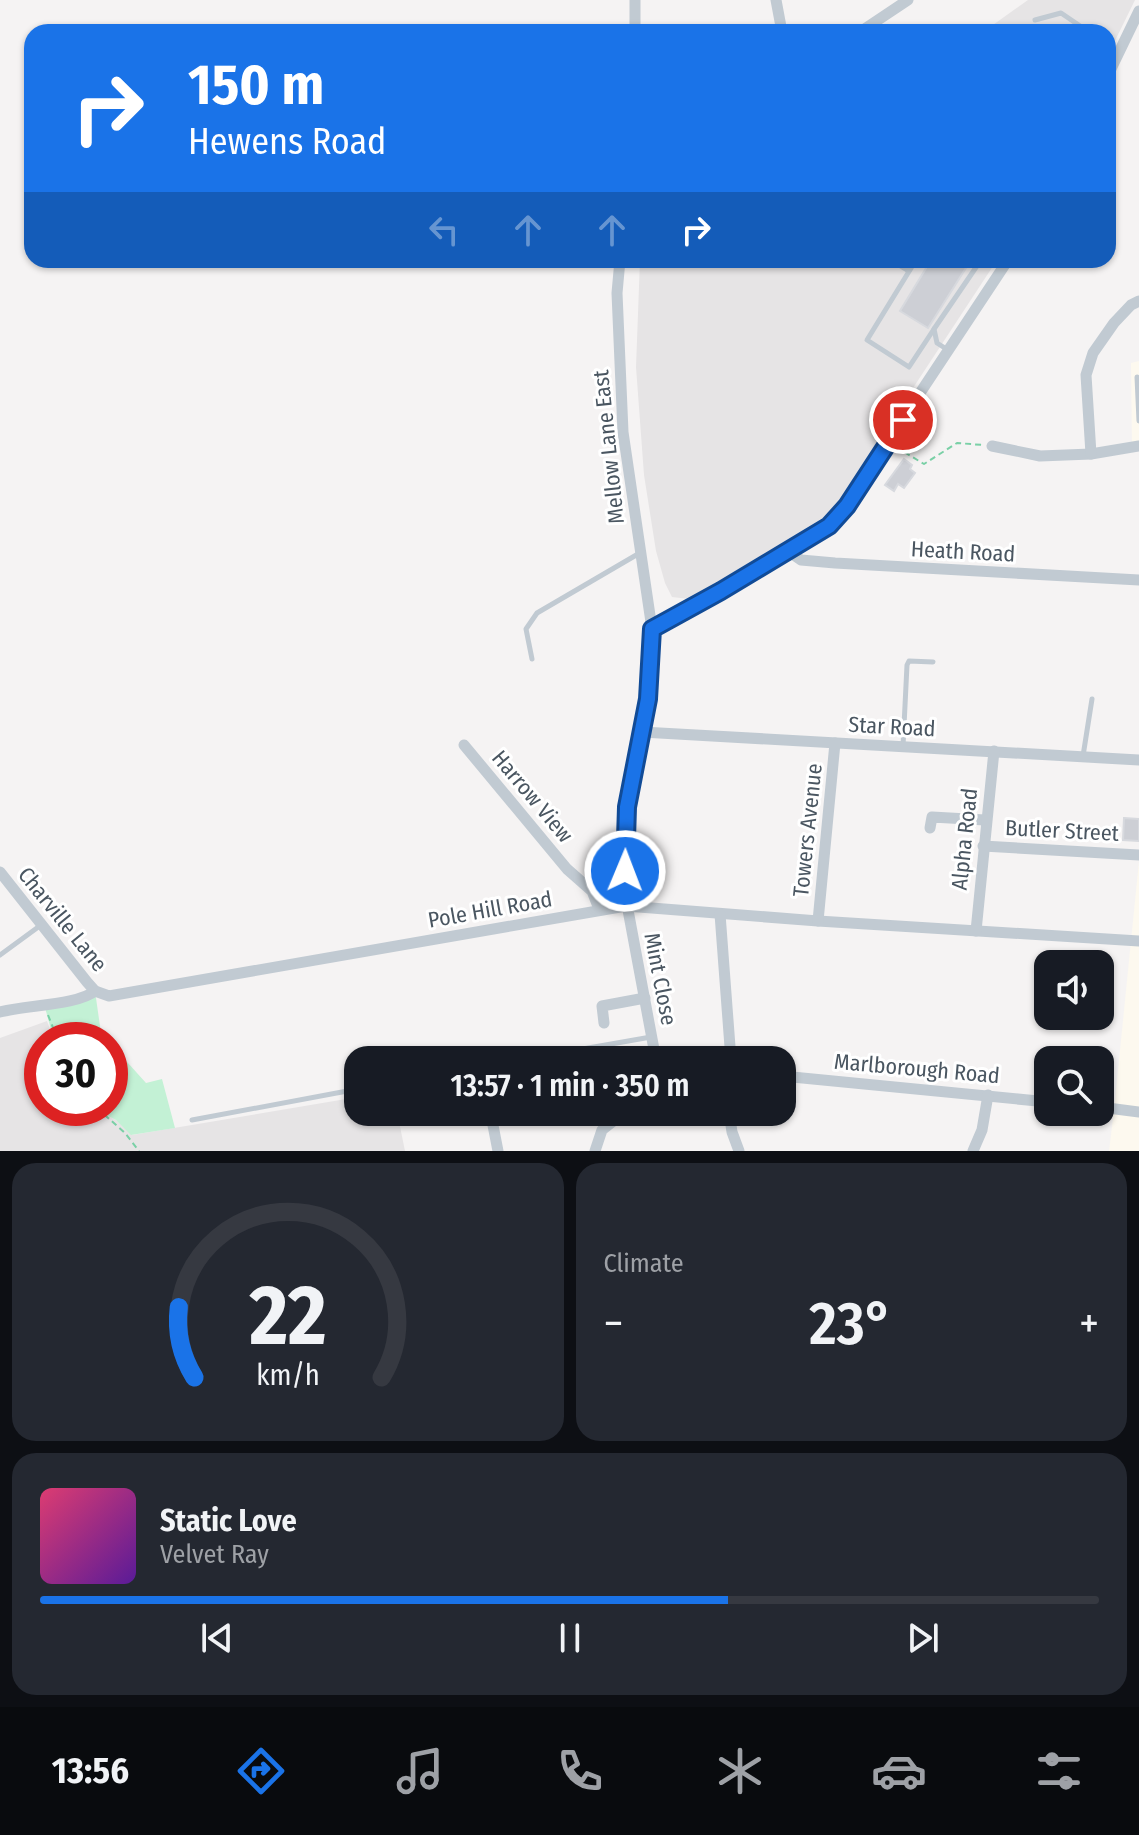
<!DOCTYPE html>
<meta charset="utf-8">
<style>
body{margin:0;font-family:"Fira Sans Condensed",sans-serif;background:#242831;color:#f1f3f6;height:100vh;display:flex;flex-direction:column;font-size:30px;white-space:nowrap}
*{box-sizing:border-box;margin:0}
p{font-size:26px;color:#9ea1a6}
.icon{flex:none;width:44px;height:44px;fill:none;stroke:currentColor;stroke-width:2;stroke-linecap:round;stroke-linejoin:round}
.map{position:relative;height:1151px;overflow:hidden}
.side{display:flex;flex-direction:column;gap:12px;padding:12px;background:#0d0f14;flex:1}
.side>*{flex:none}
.top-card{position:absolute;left:24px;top:24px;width:1092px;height:244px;border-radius:24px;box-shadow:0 2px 6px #0004;background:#1a73e8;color:#fff;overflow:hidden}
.tools{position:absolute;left:1034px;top:950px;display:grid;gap:16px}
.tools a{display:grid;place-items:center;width:80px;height:80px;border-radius:16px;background:#171b24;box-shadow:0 2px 6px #0004;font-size:40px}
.speed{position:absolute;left:24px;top:1022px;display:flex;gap:16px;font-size:40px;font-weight:700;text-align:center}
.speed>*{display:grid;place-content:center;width:104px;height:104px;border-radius:50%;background:#171b24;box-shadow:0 2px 6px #0004;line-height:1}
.speed .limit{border:12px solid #d22;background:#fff;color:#111}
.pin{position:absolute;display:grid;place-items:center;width:68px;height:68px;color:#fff;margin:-34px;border:4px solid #fff;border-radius:50%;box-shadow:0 2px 8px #0007}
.me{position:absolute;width:88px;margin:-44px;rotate:1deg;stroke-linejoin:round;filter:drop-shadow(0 0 6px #0008)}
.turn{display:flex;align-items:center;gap:28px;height:168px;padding:0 32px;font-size:36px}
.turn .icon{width:104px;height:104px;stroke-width:2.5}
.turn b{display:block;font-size:56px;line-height:68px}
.lanes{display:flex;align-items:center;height:76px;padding:0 32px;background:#0003;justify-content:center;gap:40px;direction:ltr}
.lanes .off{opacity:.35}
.big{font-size:60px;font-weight:600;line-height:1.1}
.side .card{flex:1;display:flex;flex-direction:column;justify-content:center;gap:12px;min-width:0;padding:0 28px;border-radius:24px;background:#242831}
.side .dial{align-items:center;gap:0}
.dial svg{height:208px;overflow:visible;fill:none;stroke:#363941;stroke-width:7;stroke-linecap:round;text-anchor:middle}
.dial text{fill:#f1f3f6;stroke:none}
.song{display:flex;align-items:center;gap:24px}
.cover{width:96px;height:96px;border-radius:12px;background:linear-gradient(135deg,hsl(340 70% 55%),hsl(270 70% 35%))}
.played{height:8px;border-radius:4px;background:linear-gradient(90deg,#1a73e8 65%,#363941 65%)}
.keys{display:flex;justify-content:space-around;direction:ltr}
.heat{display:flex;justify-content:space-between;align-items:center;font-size:44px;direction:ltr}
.side .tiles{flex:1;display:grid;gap:12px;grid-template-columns:1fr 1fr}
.card:last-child{grid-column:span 2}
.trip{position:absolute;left:344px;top:1046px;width:452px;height:80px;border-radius:24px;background:#171b24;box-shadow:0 2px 6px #0004;font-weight:600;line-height:80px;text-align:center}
.dock{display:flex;height:128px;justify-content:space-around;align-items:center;background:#090b0e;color:#9ea1a6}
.dock .icon{width:56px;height:56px}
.dock .on{color:#1a73e8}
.dock b{font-size:36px;color:#f1f3f6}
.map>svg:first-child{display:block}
</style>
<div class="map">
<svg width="1139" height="1151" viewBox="0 0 1139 1151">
<rect width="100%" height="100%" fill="#f5f3f3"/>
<g fill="#fdf9ef">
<polygon points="1139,361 1139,446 1132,447 1131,363"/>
<polygon points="1139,861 1139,1151 1109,1151 1114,1110"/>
</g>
<g fill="#e6e4e5">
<polygon points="1028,0 1135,0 1108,55 1108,32 983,32"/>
<polygon points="640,260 997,260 831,513 689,599 672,597 665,583 656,551 644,475 636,367"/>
<polygon points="47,1021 54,1040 42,1040 42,1108 92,1108 116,1120 132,1135 358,1097 358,1112 397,1112 405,1151 0,1151 0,1038"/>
</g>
<g fill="#c3f1d5">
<polygon points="95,991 101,1033 107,1040 54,1040 44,1004"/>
<polygon points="110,1043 146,1083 162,1079 175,1128 131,1135 116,1120 92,1108 110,1108"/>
</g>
<g fill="#cdcfd5" stroke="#d7d9de" stroke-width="2">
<polygon points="931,260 971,260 928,328 900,311"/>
<polygon points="904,459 912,465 910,469 915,473 904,488 898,484 894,491 885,485"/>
<polygon points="1124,818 1139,819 1139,841 1123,840"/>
</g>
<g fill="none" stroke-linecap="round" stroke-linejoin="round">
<g stroke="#7ad0a6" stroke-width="2" stroke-dasharray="6 4" stroke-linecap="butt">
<polyline points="896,447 924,464 957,443 983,445"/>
<polyline points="48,1015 58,1040"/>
<polyline points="97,1108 125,1133 139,1151"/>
</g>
<g stroke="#c1cad2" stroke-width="5">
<polyline points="1035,20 1061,13 1089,32"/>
<polyline points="891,260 909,271"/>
<polyline points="916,260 867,340 909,367 934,329"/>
<polyline points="948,350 937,343 934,329 981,260"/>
<polyline points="1137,377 1139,421"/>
<polyline points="532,659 526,629 537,613 638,554"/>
<polyline points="903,746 907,665 909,661 933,662"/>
<polyline points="1083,756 1092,699"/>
<polyline points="0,955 41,925"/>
<polyline points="520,1060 651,1037"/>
<polyline points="192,1120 358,1089"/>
</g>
<g stroke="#c1cad2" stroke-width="11">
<polyline points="776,0 782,32"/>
<polyline points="635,32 635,0"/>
<polyline points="860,32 908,0"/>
<polyline points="1108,75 1139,11"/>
<polyline points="620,260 617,293 623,432 652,629 648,699 627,807 625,894 656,1060"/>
<polyline points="992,446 1040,456 1091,454 1139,446"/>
<polyline points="1091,454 1086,375 1093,353 1114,323 1131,305 1139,301"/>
<polyline points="788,551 801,560 835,563 1139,580"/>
<polyline points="652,629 721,591 836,520 1008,260"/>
<polyline points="642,732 1139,760"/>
<polyline points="464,745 567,869 592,891 599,909"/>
<polyline points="930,828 932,817 985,820"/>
<polyline points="983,846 1139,855"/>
<polyline points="0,872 87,982 95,991 109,996 626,906 818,921 1139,941"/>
<polyline points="720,914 731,1060"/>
<polyline points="818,921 835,743"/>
<polyline points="976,931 994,751"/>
<path d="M0,1012C26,1005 78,1005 95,991"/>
<polyline points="604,1023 602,1006 645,998"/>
<polyline points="782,1076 1048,1102"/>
<polyline points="1100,1107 1139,1112"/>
<polyline points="729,1112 732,1132 739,1151"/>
<polyline points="461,1120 491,1115 498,1151"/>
<polyline points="595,1151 602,1130 625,1112"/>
<polyline points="973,1151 982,1130 988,1095"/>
</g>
</g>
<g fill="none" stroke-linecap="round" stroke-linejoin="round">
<g stroke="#114b97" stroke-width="20">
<polyline id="route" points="625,871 627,807 648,699 652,629 721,591 829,526 847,506 903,420"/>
</g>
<use href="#route" stroke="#1a73e8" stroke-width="14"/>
</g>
<g text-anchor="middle" stroke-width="6" stroke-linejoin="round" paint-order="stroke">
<g font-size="22" fill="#4a5661" stroke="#fff">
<text transform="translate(608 447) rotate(-96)" y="8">Mellow Lane East</text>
<text transform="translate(963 551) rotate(3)" y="8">Heath Road</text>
<text transform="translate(892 726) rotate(3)" y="8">Star Road</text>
<text transform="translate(533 796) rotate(50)" y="8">Harrow View</text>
<text transform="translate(807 830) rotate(-84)" y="8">Towers Avenue</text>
<text transform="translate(1062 830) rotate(3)" y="8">Butler Street</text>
<text transform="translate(964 839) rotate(-84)" y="8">Alpha Road</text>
<text transform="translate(490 909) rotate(-10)" y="8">Pole Hill Road</text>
<text transform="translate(63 919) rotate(51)" y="8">Charville Lane</text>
<text transform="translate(661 979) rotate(79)" y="8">Mint Close</text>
<text transform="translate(917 1068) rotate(5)" y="8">Marlborough Road</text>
</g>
</g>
</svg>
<div class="tools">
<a><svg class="icon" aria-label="sound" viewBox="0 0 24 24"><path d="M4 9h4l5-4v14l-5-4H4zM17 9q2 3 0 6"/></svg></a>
<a><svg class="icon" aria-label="search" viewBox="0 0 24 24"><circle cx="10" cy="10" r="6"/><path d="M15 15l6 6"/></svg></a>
</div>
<div class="speed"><div class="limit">30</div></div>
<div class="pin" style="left:903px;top:420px;background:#d93025"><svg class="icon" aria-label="arrive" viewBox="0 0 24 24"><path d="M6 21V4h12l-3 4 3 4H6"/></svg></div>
<svg class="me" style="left:625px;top:871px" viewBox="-20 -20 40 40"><circle r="17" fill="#1a73e8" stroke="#fff" stroke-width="3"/><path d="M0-11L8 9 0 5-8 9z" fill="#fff"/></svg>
<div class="trip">13:57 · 1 min · 350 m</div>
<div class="top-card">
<div class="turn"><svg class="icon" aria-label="right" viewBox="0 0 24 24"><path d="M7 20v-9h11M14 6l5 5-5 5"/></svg><div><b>150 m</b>Hewens Road</div></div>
<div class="lanes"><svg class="icon off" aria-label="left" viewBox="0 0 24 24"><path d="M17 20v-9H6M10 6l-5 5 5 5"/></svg><svg class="icon off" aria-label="ahead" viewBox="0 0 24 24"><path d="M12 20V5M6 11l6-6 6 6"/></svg><svg class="icon off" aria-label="ahead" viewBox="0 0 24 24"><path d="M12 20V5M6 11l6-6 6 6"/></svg><svg class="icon" aria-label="right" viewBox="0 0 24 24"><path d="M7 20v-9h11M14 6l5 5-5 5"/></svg></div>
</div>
</div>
<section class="side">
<div class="tiles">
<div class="card dial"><svg viewBox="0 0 100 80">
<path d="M14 69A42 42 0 1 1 86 69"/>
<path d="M14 69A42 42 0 0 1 8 42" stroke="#1a73e8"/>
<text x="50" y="56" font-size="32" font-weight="700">22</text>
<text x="50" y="72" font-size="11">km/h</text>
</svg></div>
<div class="card"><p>Climate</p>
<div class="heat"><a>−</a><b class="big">23°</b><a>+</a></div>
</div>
<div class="card">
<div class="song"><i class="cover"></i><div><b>Static Love</b><p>Velvet Ray</p></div></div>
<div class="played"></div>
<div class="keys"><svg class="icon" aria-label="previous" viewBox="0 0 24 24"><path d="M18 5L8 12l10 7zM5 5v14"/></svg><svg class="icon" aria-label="pause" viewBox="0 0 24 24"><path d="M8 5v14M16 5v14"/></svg><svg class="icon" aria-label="next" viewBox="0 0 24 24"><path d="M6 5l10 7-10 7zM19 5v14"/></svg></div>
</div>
</div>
</section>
<nav class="dock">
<b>13:56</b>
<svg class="icon on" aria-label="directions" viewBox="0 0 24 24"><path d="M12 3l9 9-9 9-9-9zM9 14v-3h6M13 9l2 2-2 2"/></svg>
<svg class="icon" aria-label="music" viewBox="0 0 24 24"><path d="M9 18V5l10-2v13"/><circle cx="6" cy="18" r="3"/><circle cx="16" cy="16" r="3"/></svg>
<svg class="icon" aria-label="phone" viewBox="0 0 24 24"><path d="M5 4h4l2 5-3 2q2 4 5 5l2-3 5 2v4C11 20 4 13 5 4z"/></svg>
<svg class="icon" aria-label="climate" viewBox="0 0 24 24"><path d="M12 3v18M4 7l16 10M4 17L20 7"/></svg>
<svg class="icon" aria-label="car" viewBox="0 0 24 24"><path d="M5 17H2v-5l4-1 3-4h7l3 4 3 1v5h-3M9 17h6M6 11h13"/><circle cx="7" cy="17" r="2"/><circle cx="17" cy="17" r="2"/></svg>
<svg class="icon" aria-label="filters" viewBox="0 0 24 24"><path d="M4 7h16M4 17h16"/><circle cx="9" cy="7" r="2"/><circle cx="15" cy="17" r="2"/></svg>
</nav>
